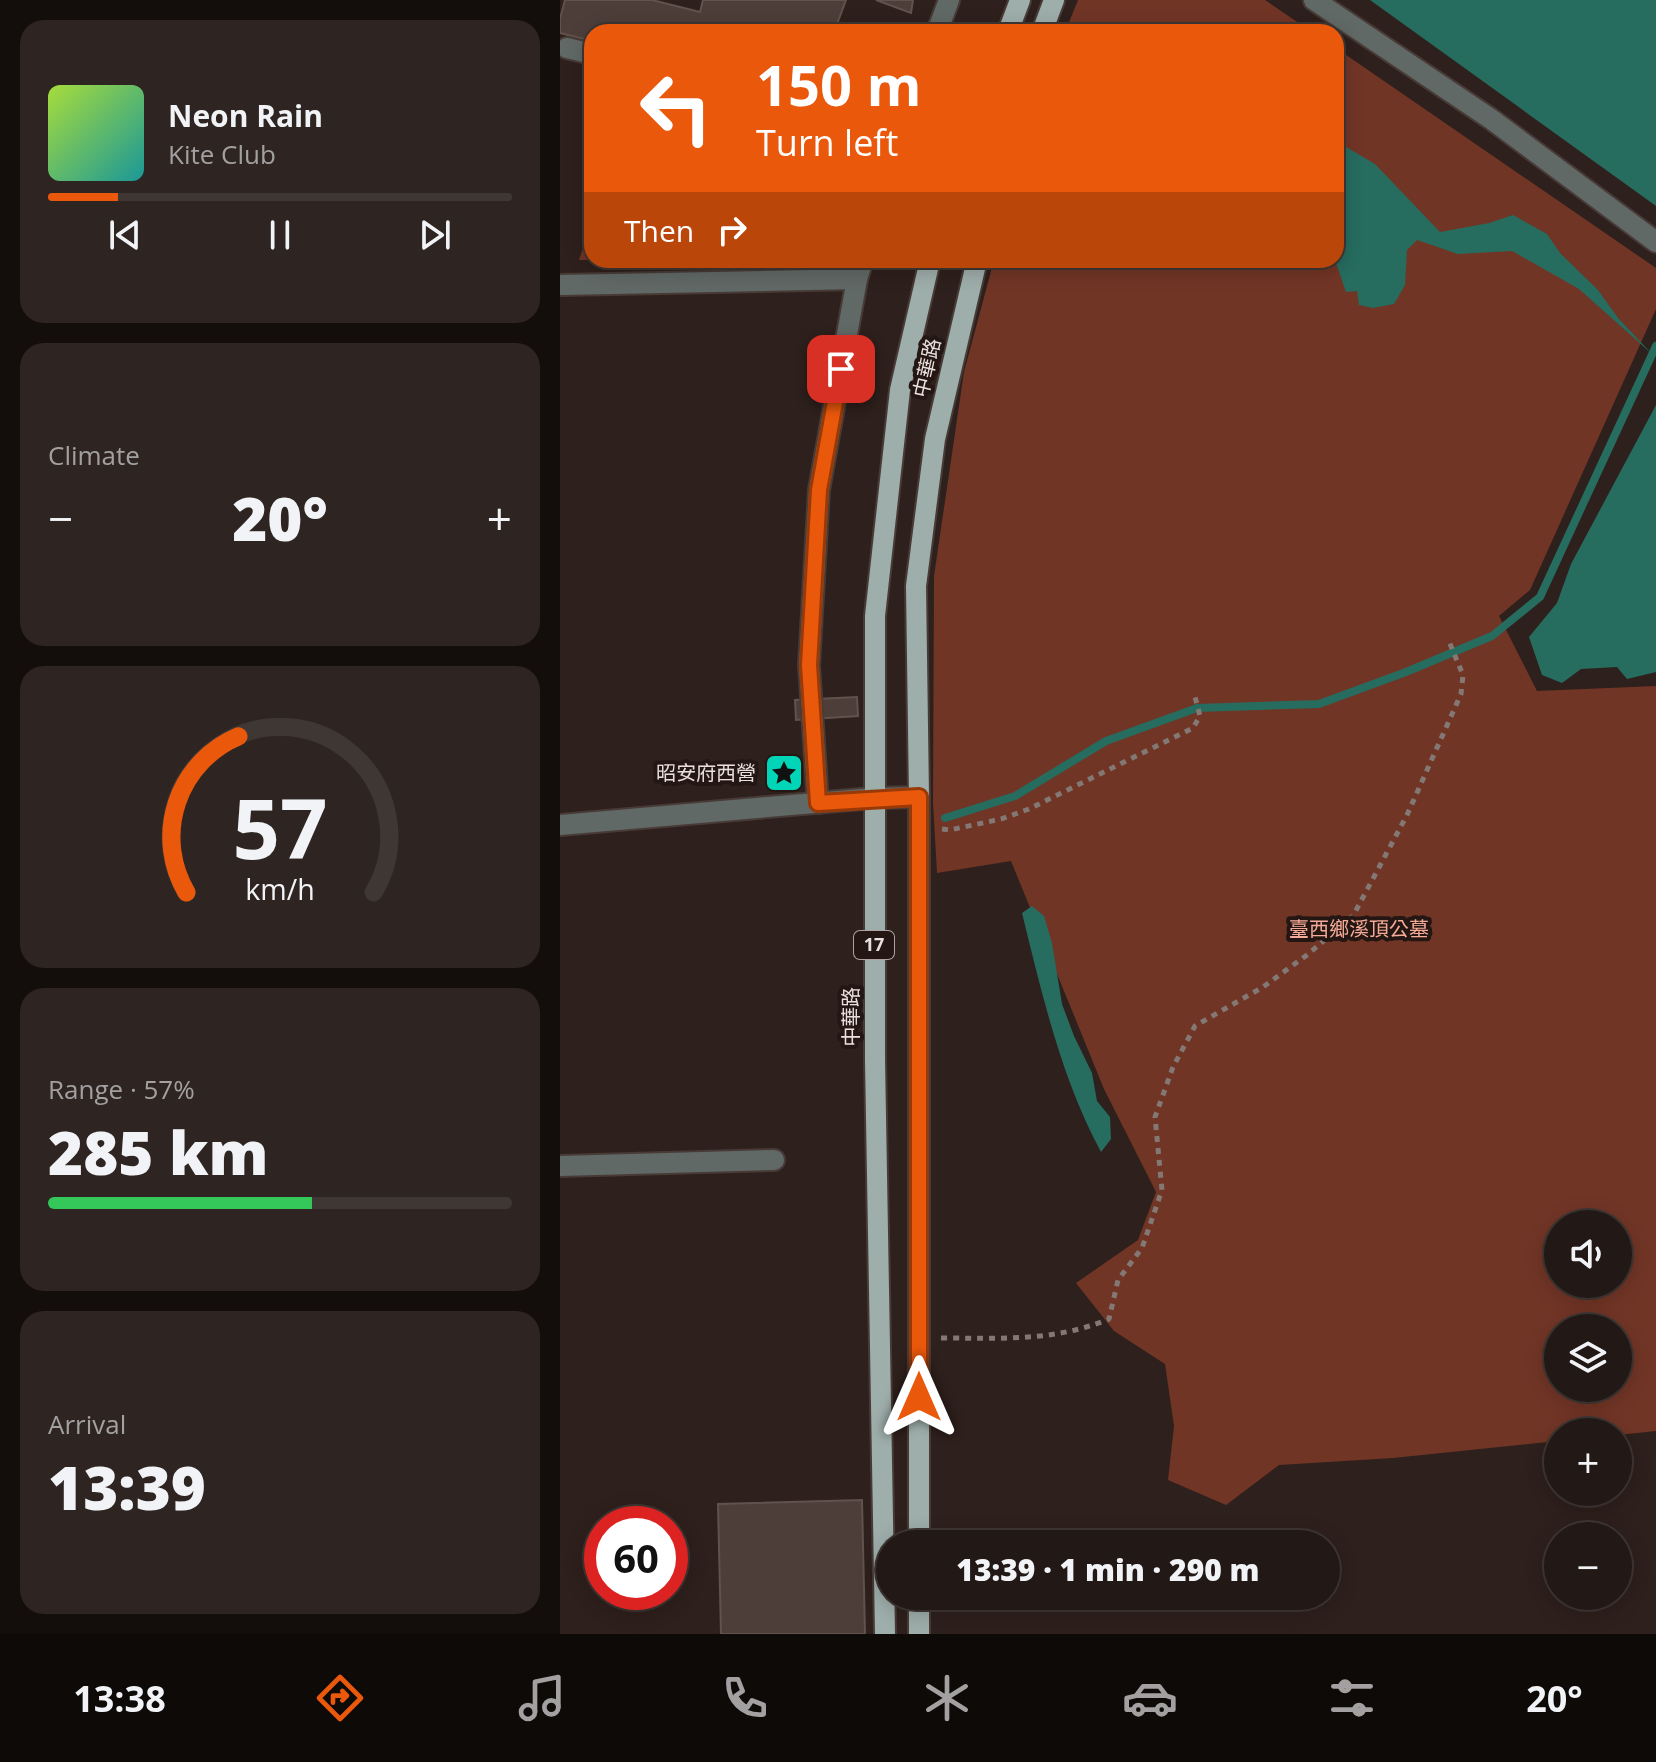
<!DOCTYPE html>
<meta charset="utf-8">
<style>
body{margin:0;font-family:"Open Sans","Noto Sans TC",sans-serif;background:#2e2522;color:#f1f3f6;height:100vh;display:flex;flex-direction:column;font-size:30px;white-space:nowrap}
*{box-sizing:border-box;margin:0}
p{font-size:26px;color:#a2a0a0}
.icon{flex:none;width:44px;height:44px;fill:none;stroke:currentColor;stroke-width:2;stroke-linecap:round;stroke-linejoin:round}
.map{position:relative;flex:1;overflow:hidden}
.sheet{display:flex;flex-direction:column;gap:20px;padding:20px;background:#130d0c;width:560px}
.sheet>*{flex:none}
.banner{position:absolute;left:24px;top:24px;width:760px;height:244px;border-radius:24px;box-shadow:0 4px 20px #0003,0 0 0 2px #3f3734;background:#ea580c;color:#fff;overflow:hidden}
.controls{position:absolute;left:984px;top:1210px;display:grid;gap:16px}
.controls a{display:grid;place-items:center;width:88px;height:88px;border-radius:50%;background:#221815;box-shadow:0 4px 20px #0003,0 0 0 2px #3f3734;font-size:40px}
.speed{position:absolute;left:24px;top:1506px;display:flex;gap:16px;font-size:40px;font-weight:700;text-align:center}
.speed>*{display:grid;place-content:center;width:104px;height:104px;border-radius:50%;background:#221815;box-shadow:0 4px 20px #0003,0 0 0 2px #3f3734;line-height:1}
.speed .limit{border:12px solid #d22;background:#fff;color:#111}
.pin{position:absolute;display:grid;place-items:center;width:68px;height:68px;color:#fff;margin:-34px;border-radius:16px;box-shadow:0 4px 12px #0006}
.me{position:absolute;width:88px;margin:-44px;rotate:0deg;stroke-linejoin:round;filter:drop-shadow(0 0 6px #0008)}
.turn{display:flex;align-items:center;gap:28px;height:168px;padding:0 40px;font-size:36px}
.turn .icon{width:104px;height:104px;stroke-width:2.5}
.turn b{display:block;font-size:56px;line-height:68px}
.then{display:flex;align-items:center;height:76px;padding:0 40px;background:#0003;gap:16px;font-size:30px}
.big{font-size:60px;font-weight:800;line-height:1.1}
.sheet .card{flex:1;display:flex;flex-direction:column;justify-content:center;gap:12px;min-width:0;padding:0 28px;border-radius:24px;background:#2e2522}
.sheet .dial{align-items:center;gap:0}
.dial svg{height:208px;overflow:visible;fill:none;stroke:#3f3734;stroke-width:7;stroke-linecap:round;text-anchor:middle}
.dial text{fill:#f1f3f6;stroke:none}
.song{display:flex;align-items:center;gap:24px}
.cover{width:96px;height:96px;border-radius:12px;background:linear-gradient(135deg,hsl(80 70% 55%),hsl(180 70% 35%))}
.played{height:8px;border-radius:4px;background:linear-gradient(90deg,#ea580c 15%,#3f3734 15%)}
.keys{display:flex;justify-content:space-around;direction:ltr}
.heat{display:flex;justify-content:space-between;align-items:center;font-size:44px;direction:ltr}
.charge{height:12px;border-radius:6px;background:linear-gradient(90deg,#34c759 57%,#3f3734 0)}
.trip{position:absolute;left:316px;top:1530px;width:464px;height:80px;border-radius:40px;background:#221815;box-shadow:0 4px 20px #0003,0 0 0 2px #3f3734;font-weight:800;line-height:80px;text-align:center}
.dock{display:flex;height:128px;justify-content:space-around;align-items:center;background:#0e0a08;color:#a2a0a0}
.dock .icon{width:56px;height:56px}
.dock .selected{color:#ea580c}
.dock b{font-size:36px;color:#f1f3f6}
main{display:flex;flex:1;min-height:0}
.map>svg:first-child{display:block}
</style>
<main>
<section class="sheet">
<div class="card">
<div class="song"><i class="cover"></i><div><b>Neon Rain</b><p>Kite Club</p></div></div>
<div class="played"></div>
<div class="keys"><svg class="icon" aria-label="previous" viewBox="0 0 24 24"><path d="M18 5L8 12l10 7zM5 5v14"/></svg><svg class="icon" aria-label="pause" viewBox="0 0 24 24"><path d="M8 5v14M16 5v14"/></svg><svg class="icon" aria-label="next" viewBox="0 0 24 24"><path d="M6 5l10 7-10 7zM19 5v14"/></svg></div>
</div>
<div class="card"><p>Climate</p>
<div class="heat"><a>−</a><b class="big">20°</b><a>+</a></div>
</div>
<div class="card dial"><svg viewBox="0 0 100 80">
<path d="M14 69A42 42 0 1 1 86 69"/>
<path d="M14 69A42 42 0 0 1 34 9" stroke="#ea580c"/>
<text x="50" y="56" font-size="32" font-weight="700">57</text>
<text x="50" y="72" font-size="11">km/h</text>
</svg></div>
<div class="card"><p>Range · 57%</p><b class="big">285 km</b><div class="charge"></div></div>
<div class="card"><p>Arrival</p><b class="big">13:39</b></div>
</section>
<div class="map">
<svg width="1096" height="1634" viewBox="0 0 1096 1634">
<rect width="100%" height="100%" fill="#2e201c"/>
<g fill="#713526" fill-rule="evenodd">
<polygon points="518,0 705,0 752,32 505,32"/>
<path d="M776,48L1096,268V309L970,590L939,616L977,691L1096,686V1431L1058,1435V1432H998V1441L833,1458L719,1465L666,1505L608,1480L614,1426L605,1364L554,1331L516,1283L578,1240L596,1192L544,1089L451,861L377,873L373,803L374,576L404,372L434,260H776ZM998,1224H1058V1284H998ZM998,1328H1058V1388H998Z"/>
<polygon points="32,221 32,260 19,260"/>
</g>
<g fill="#266c5f">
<polygon points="810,0 1096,0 1096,206"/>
<polygon points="776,141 815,164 880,232 929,223 953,215 987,234 1000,253 1038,290 1058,318 1092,354 1019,289 952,251 898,254 857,240 847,250 845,285 834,304 813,308 799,305 797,291 786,292 775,260"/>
<polygon points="1096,405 1096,672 1067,679 1057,667 1021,669 1002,683 982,675 969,637 997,603 1011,564"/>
<path d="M472,906L484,916L492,943L502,1004L514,1036L532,1073L537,1101L550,1117L551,1139L541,1152C501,1078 482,994 462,913Z"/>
</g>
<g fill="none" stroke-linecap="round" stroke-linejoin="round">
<polyline stroke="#266c5f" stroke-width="8" points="385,818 455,796 546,741 637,708 759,704 846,672 932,636 980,597 1096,346"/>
</g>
<g fill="#4d3e39" stroke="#62524d" stroke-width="2">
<polygon points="5,0 92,0 140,12 143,0 286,0 274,32 32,32 32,41 0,33 0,19"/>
<polygon points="316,0 353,0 351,13"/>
<polygon points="297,697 298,716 236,720 235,700"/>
<polygon points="302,1500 305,1634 161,1634 158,1504"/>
</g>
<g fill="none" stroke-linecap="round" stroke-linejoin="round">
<g stroke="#483b37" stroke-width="24">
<g id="minor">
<polyline points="754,0 931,119 1096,242"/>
<polyline points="377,32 389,0"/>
<polyline points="7,48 32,54"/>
<polyline points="0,285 297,279"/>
<polyline points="258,803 249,665 259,490 297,279 303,260"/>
<polyline points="0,825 313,798 359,797"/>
<polyline points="0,1166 214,1160"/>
</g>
</g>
<g stroke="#483b37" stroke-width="24">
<g id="major">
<polyline points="448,32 460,0"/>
<polyline points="482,32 494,0"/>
<polyline points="359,1544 359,797 356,586 375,439 417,260"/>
<polyline points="359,1596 359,1634"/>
<polyline points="325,1634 315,1060 315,616 340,390 370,260"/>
</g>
</g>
<g stroke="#847875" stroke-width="5" stroke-dasharray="6 6" stroke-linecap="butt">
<polyline points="382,829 390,830 441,819 469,809 633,728 640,716 635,697"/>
<path d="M381,1338C440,1338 494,1342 549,1319L558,1280L582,1248L602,1190L595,1117L613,1067L635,1026L703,987L747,955L793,916L847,815L901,694L903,675L888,639"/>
</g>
<use href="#minor" stroke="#616967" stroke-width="20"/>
<use href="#major" stroke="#9eaeaa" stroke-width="20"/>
</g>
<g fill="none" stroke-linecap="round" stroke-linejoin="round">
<g stroke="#983908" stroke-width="20">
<polyline id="route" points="281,369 259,490 249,665 258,803 359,797 359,1397"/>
</g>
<use href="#route" stroke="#ea580c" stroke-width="14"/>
</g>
<defs>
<g id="sight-square" transform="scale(2)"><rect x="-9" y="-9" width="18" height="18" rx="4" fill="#00d5b7" stroke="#241713"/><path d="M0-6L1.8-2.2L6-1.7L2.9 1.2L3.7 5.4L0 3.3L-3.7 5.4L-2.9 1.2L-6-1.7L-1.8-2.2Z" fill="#111"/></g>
</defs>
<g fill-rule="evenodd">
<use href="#sight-square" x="224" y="773"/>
</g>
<g text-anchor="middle" stroke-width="8" stroke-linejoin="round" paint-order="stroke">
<rect fill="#241713" stroke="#aea3a0" stroke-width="2" x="294" y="931" width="40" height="28" rx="6"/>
<g font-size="18" font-weight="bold" fill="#e9dfdd">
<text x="314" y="951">17</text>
</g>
<g font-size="20" fill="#e9dfdd" stroke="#241713">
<text transform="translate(367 368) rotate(-77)" y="7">中華路</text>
<text transform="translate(291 1017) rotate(-90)" y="7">中華路</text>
</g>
<g font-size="20" fill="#e9dfdd" stroke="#241713" text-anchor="end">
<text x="196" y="780">昭安府西營</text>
</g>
<g font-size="20" fill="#f5ab97" stroke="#241713">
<text x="799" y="936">臺西鄉溪頂公墓</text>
</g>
</g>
</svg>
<div class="controls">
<a><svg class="icon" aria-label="sound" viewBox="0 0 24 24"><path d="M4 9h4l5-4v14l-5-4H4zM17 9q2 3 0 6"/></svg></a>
<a><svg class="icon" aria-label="layers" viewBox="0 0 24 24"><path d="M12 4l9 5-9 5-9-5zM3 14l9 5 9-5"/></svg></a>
<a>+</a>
<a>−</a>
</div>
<div class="speed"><div class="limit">60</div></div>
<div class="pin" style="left:281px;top:369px;background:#d93025"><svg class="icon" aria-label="arrive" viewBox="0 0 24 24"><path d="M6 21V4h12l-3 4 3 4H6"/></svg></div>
<svg class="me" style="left:359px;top:1397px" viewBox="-20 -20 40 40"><path d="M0-17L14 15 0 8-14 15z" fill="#ea580c" stroke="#fff" stroke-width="4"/></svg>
<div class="trip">13:39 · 1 min · 290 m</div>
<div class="banner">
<div class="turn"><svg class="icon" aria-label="left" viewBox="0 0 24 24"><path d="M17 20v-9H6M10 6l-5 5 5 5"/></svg><div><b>150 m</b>Turn left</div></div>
<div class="then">Then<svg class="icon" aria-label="right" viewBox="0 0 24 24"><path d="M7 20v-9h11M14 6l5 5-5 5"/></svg></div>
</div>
</div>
</main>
<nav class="dock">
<b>13:38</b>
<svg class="icon selected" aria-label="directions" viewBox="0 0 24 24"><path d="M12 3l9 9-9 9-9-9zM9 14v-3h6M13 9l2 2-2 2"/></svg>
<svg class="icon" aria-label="music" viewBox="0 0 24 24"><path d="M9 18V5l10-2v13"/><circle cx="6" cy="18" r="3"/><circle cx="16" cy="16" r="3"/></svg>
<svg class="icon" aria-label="phone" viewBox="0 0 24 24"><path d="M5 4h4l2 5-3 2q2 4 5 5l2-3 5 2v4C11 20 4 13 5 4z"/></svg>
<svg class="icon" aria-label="climate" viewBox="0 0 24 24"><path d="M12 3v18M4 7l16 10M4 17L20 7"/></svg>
<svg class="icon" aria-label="car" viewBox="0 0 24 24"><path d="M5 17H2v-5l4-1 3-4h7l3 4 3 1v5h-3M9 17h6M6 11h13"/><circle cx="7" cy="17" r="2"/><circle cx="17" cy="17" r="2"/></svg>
<svg class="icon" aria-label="filters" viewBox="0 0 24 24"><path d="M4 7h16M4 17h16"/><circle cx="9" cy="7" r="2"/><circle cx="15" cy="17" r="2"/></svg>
<b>20°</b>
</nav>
